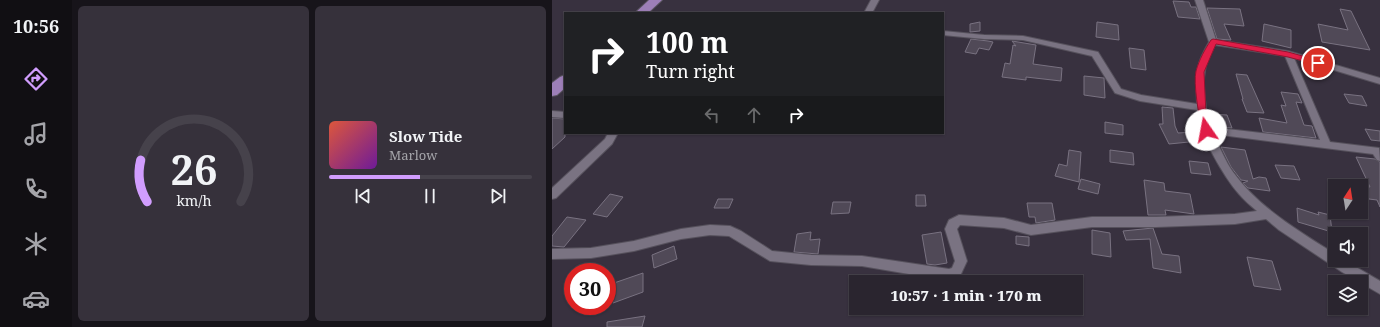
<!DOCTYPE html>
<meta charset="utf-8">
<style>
body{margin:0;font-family:"Noto Serif",serif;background:#36313b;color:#f1f3f6;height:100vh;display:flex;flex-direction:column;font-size:15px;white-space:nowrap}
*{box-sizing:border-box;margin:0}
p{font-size:13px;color:#a5a5aa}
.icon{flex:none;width:22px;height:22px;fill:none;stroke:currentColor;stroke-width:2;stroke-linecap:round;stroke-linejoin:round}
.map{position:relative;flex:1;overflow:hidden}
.panel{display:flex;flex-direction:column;gap:6px;padding:6px;background:#17141a;width:480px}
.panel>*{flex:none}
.hud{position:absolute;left:12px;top:12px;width:380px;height:122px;border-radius:0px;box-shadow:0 1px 3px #0004,0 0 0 1px #46424b;background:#202124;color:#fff;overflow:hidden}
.needle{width:26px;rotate:12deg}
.tools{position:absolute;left:776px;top:179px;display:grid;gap:8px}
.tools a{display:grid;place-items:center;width:40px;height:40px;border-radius:0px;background:#2a252f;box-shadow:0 1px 3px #0004,0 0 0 1px #46424b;font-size:20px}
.speed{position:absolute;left:12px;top:263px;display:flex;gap:8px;font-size:20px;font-weight:700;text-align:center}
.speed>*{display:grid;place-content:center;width:52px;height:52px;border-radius:50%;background:#2a252f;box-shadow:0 1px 3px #0004,0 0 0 1px #46424b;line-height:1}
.speed .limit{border:6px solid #d22;background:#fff;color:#111}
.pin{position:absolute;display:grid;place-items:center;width:34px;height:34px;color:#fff;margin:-17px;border:2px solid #fff;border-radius:50%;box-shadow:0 1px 4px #0007}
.me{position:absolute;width:44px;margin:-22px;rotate:348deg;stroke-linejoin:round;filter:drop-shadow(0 0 3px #0008)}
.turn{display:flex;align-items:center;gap:14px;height:84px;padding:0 16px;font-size:18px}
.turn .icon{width:52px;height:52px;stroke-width:2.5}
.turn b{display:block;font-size:28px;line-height:34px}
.lanes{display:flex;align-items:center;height:38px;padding:0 16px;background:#0003;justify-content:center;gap:20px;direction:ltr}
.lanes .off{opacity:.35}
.panel .widget{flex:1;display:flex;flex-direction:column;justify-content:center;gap:6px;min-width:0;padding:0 14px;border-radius:6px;background:#36313b}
.panel .dial{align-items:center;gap:0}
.dial svg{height:104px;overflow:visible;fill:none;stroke:#46424b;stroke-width:7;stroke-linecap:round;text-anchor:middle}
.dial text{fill:#f1f3f6;stroke:none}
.song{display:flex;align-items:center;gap:12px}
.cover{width:48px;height:48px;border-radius:6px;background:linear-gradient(135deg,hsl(10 70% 55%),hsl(280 70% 35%))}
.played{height:4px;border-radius:2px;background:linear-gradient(90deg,#d19dfe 45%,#46424b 45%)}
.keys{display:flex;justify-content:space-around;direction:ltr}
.panel .tiles{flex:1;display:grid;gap:6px;grid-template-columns:repeat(2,1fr)}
.trip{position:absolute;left:297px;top:275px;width:234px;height:40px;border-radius:0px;background:#2a252f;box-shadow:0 1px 3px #0004,0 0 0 1px #46424b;font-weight:800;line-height:40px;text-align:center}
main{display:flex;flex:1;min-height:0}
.dock{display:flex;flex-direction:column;width:72px;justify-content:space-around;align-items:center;background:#110f13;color:#a5a5aa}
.dock .icon{width:28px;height:28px}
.dock .current{color:#d19dfe}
.dock b{font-size:18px;color:#f1f3f6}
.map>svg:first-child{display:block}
</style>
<main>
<nav class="dock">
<b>10:56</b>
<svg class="icon current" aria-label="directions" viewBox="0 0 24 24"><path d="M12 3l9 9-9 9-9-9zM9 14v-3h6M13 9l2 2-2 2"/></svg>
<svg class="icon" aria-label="music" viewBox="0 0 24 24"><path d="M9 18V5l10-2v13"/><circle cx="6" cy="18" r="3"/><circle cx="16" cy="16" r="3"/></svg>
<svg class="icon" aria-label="phone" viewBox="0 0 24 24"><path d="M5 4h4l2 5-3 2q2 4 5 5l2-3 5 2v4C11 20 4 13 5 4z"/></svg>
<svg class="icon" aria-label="climate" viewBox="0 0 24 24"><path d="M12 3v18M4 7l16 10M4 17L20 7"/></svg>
<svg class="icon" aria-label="car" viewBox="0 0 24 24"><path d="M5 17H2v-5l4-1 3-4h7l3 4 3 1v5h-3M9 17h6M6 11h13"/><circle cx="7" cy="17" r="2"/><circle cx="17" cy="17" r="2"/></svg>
</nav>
<section class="panel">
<div class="tiles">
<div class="widget dial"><svg viewBox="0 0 100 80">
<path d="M14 69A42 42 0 1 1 86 69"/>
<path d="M14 69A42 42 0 0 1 9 37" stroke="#d19dfe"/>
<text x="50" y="56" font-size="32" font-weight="700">26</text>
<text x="50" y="72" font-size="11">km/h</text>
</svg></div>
<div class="widget">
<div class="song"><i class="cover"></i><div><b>Slow Tide</b><p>Marlow</p></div></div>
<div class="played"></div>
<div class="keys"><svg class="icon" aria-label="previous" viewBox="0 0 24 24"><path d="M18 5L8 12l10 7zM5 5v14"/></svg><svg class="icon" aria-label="pause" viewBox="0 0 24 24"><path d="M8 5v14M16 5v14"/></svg><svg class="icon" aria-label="next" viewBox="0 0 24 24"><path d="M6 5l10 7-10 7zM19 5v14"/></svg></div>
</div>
</div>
</section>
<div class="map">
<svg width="828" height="327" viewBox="0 0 828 327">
<rect width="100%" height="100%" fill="#38313f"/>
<g fill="#504957" stroke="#797281">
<polygon points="621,1 637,2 639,7 644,7 648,19 626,17"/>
<polygon points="655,8 688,9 692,26 672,24 679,40 665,39"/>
<polygon points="788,9 799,11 818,50 770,42 766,24 796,30"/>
<polygon points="428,22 428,31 418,32 418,24"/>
<polygon points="545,22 566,25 567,40 544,37"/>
<polygon points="712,24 739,30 739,48 710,41"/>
<polygon points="419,39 436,41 441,42 437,50 427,48 424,54 413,52"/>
<polygon points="460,41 484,45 481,64 510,68 509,81 474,77 474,80 450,77 453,63 458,64 461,45 464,46"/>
<polygon points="577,48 592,50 594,70 579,68"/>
<polygon points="684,74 695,75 712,113 695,112 690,99 691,99"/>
<polygon points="532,76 552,78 553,98 532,95"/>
<polygon points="729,92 746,94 750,103 744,102 752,125 760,126 764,138 711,132 707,118 735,123 729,105 734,106"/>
<polygon points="792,94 810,96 815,106 797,103"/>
<polygon points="610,107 621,108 623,126 626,133 642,132 647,141 617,144 607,124 611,124"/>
<polygon points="658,114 675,115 680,128 662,126"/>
<polygon points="0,118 13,119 13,137 0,149"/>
<polygon points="553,122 571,125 571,135 553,133"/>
<polygon points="813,129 828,131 828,141 819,140"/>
<polygon points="669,147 693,150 701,179 707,177 714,178 718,191 696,188 691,183 696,181 689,180 679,167"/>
<polygon points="517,150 529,152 527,182 503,176 507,164 515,166"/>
<polygon points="558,150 581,153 582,165 558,162"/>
<polygon points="804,157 823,159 828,162 828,207 825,200 817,199 810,186 818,187"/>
<polygon points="637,161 656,163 659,175 639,173"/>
<polygon points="723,165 742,166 748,180 729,178"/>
<polygon points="529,179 548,184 546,194 526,189"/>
<polygon points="592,180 612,183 613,191 638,194 642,214 613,210 614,215 596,215"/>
<polygon points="58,194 71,197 55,217 41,214"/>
<polygon points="364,195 373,195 374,206 364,206"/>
<polygon points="166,199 181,199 177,208 162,208"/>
<polygon points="281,202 299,202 297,213 279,214"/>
<polygon points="475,203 500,203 503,220 484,223 483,217 477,217"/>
<polygon points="745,208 767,215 766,212 778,215 780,232 746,222"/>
<polygon points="15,217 34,220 12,247 0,246 0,236"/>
<polygon points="601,228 610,254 627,256 629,273 601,268 598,239 574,240 571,231"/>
<polygon points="540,230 558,233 559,257 540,254"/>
<polygon points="259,232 258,240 268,239 266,254 242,252 245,234"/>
<polygon points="389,232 395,263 383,265 375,264 370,235"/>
<polygon points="464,236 477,237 477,246 464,244"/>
<polygon points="122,246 125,259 102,268 100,255"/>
<polygon points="695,257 720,261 729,290 702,286"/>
<polygon points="91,273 91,292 61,303 62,283"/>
<polygon points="93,316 90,327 55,327 55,322"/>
</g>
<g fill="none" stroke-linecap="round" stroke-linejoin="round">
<g stroke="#56515c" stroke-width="2">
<g id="minor">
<polygon points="319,0 327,0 320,13 312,13"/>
<path d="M643,0H651L664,40L736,51L828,78V84L742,58L778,142L827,148L828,161L825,160L821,154L661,134C668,147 673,161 681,172C707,208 747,231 783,254V260H792L828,281V294L790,272L727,230L714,219L683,224L604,227H540L479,235L452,228L408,225L405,229L415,261L408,276L398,281L310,266L259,265L218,261L177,236L158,235L129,239L82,251L39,258L0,259V249L39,248L82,241L129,229L158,225L178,226L189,231L220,251L259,255L310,256L397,269L400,268L403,261L393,229L397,220L407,215L452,218L479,225L540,217H604L683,214L705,211C699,206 692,200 687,194C672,177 646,133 645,110L588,101L563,93L540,56L471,40L432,39L391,35V31L432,35L471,36L546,52L569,89L589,95L645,104C644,75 642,68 657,42ZM663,45L733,56L768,140L658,127C654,113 650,85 653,71C654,61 659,53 663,45Z"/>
<polygon points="0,111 13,112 13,118 0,117"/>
<polygon points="56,133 66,133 60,144 4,198 0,199 0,188 53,139"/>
</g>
</g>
<g stroke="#56515c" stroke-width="2">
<g id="trunk">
<polygon points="97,0 110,0 96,13 83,13"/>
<polygon points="13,75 13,88 5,95 0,96 0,83 8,77"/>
</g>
</g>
<use href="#minor" fill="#7a7382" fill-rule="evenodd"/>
<use href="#trunk" fill="#9d7fb8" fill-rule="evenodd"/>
</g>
<path fill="#e11d48" stroke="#92132f" d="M661,39L736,52L769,61L770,63L766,65L736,57L664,44L652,72L654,114L658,130L654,133L650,130C647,117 641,83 644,71C647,60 653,49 659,40Z"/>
</svg>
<div class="tools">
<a><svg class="needle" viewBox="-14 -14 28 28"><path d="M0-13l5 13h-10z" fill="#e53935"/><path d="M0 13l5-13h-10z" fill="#a5a5aa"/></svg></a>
<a><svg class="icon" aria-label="sound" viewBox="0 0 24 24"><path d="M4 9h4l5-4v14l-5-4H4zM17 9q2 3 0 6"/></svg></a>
<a><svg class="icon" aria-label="layers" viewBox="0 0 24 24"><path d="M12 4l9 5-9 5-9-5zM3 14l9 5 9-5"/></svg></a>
</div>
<div class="speed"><div class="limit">30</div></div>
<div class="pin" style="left:766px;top:63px;background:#d93025"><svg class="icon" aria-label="arrive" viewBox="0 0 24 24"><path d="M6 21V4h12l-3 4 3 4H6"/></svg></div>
<svg class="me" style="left:654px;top:130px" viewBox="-20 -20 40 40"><circle r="19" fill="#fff"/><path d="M0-13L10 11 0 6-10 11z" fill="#e11d48"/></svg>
<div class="trip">10:57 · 1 min · 170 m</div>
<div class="hud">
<div class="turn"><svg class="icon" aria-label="right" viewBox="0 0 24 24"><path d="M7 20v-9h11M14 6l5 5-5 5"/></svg><div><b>100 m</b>Turn right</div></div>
<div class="lanes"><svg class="icon off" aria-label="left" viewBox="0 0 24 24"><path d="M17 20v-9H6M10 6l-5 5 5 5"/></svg><svg class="icon off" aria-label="ahead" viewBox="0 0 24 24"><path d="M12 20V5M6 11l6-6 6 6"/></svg><svg class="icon" aria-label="right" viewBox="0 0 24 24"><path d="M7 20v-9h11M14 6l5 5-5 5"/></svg></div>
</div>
</div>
</main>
